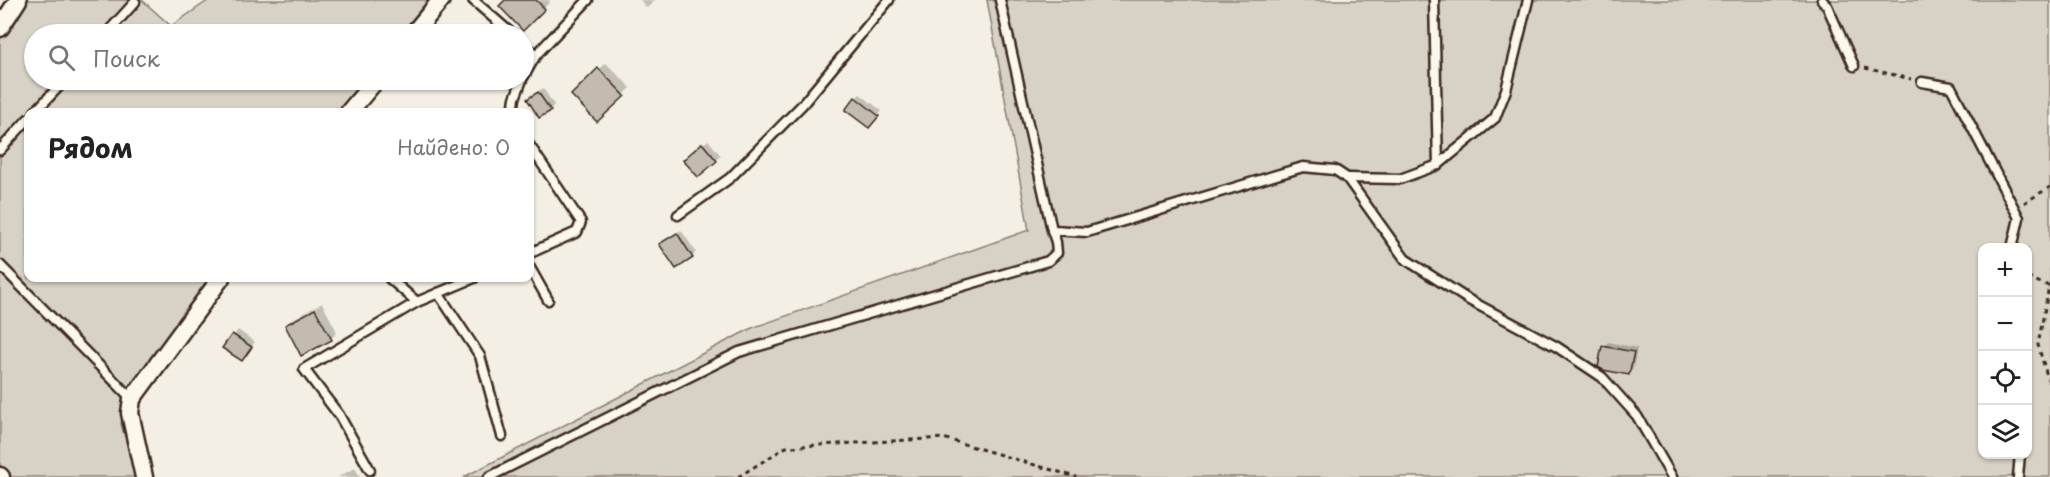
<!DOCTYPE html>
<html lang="ru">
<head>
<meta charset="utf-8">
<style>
  :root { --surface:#fff; --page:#f6f6f6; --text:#222; --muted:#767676; --line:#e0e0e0 }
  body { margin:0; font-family:"Playpen Sans",sans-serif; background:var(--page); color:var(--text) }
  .controls { position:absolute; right:18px; bottom:18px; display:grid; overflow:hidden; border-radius:12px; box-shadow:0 2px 4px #0004 }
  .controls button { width:54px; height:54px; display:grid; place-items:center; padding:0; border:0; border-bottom:2px solid var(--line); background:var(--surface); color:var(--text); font:30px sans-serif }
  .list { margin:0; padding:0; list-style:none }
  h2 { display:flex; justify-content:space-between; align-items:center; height:78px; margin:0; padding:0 24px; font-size:26px }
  h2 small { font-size:20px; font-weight:400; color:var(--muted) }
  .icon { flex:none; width:33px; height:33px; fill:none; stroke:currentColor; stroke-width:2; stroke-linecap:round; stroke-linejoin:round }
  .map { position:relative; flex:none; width:2050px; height:477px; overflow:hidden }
  .search { position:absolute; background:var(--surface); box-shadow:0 2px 4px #0004; left:24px; top:24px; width:510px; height:66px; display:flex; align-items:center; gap:15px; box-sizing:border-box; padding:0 21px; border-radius:33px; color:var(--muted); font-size:22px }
  .panel { position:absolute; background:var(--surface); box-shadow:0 2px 4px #0004; left:24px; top:108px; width:510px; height:174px; border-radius:12px }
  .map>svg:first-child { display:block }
  .green { fill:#d8d1c6; stroke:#8a7e72; stroke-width:1.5; fill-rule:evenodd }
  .shadow { fill:#0003 }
  .building { fill:#c3bbb0; stroke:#3b2a1e; stroke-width:1.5 }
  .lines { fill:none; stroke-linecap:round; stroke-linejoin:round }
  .service-casing { stroke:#3b2a1e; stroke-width:13 }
  .minor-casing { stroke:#3b2a1e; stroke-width:21 }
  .path { stroke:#3b2a1e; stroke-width:3; stroke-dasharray:4.5 4.5; stroke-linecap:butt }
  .service { stroke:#fbf7ec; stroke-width:8 }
  .minor { stroke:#fbf7ec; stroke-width:16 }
</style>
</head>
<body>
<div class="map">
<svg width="2050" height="477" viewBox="0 0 2050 477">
  <rect width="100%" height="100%" fill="#f3efe4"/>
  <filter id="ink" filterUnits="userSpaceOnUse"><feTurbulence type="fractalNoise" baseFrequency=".0167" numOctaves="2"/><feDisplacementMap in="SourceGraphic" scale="12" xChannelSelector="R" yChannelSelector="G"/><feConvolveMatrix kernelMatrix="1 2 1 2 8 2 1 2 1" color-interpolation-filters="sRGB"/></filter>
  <g filter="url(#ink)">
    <!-- green -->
    <g class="green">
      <polygon points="27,0 142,0 171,26 209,0 430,0 401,34 34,34 34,80 365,80 338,112 28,112 28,278 210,278 125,394 121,424 137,477 11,477 0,465 0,39"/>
      <path d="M 987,0 L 2050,0 L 2050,477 L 464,477 L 752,328 L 1029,230 ZM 1982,248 L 2028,248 L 2028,454 L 1982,454 Z"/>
    </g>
    <!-- shadow -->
    <g class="shadow">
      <polygon points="507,0 549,0 550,2 523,28"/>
      <polygon points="640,0 655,0 647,8"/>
      <polygon points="606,63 631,88 597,120 573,95"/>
      <polygon points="543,88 554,105 550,110 529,99"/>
      <polygon points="860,94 882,111 873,122 856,98"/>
      <polygon points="708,140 721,156 698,175 689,156"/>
      <polygon points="681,230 696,252 692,257 666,240"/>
      <polygon points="322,303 337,332 331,339 286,326 293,319"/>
      <polygon points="238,330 255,342 242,359 225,347"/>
      <polygon points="1608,342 1637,348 1633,369 1628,374 1604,347"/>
      <polygon points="355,468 360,477 338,477"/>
    </g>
    <!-- building -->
    <g class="building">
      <polygon points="505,0 536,0 545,9 523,31 499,6"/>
      <polygon points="598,68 625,96 597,122 571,95"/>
      <polygon points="538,92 551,111 539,118 527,99"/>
      <polygon points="855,97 879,116 869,128 845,110"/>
      <polygon points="702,143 717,161 698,177 683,160"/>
      <polygon points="677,233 693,258 676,269 659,244"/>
      <polygon points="315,309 332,340 301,356 285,325"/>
      <polygon points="232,334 252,347 242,361 222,348"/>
      <polygon points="1602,346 1634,352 1629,375 1603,370 1598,367"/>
    </g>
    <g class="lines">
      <!-- service casing -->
      <g class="service-casing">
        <g id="service">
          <polyline points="473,0 512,34"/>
          <polyline points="1434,0 1438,165"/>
          <polyline points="1822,0 1827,6 1854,66"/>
          <polyline points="106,34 135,2"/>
          <polyline points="524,44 536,55"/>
          <polyline points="524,76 536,55 588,0"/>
          <polyline points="1922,82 1951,87 2019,218 2012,248"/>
          <polyline points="35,112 65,80"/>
          <polyline points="513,112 515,98 522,80"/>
          <polyline points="530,146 581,222 577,232 530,253"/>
          <polyline points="0,150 28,119"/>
          <polyline points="1347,178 1400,179 1438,165 1495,118 1506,90 1528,0"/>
          <polyline points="678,215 730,178 802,105 889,0"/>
          <polyline points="1052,230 1087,232 1303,167 1335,170 1347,178 1405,259 1469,300 1557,347 1602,377 1637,416 1672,477"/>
          <polyline points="0,265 132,399"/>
          <polyline points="530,268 548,300"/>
          <polyline points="389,278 417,302"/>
          <polyline points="438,293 480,356 502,436"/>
          <polyline points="370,470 339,415 304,369 417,302 474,278"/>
          <polyline points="489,477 739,352 1048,261 1057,253 1056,242 1052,230 1000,0"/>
          <polyline points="2018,477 2020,454"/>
        </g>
      </g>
      <!-- minor casing -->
      <g class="minor-casing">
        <g id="minor">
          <polyline points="0,28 18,0"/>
          <polyline points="413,34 441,0"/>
          <polyline points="349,112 376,80"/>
          <polyline points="0,476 1,477"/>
          <polyline points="144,477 130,413 132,399 221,278"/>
        </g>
      </g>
      <!-- path -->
      <g class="path">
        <polyline points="1865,68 1911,79"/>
        <polyline points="2024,203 2050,187"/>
        <polyline points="2028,278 2049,286 2038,345 2050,386"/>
        <polyline points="738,477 786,447 943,438 1076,477"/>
      </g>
      <!-- service -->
      <use href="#service" class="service"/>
      <!-- minor -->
      <use href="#minor" class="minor"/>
    </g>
  </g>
</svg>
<div class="controls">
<button>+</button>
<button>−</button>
<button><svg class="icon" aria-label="locate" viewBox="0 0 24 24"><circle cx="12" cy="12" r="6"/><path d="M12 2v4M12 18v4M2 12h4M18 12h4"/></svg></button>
<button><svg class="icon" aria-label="layers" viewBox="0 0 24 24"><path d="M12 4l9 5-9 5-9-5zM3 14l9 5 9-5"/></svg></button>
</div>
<div class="search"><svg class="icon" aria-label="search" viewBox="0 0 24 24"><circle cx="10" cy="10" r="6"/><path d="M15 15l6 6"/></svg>Поиск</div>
<section class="panel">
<h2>Рядом<small>Найдено: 0</small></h2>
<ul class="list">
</ul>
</section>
</div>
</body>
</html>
